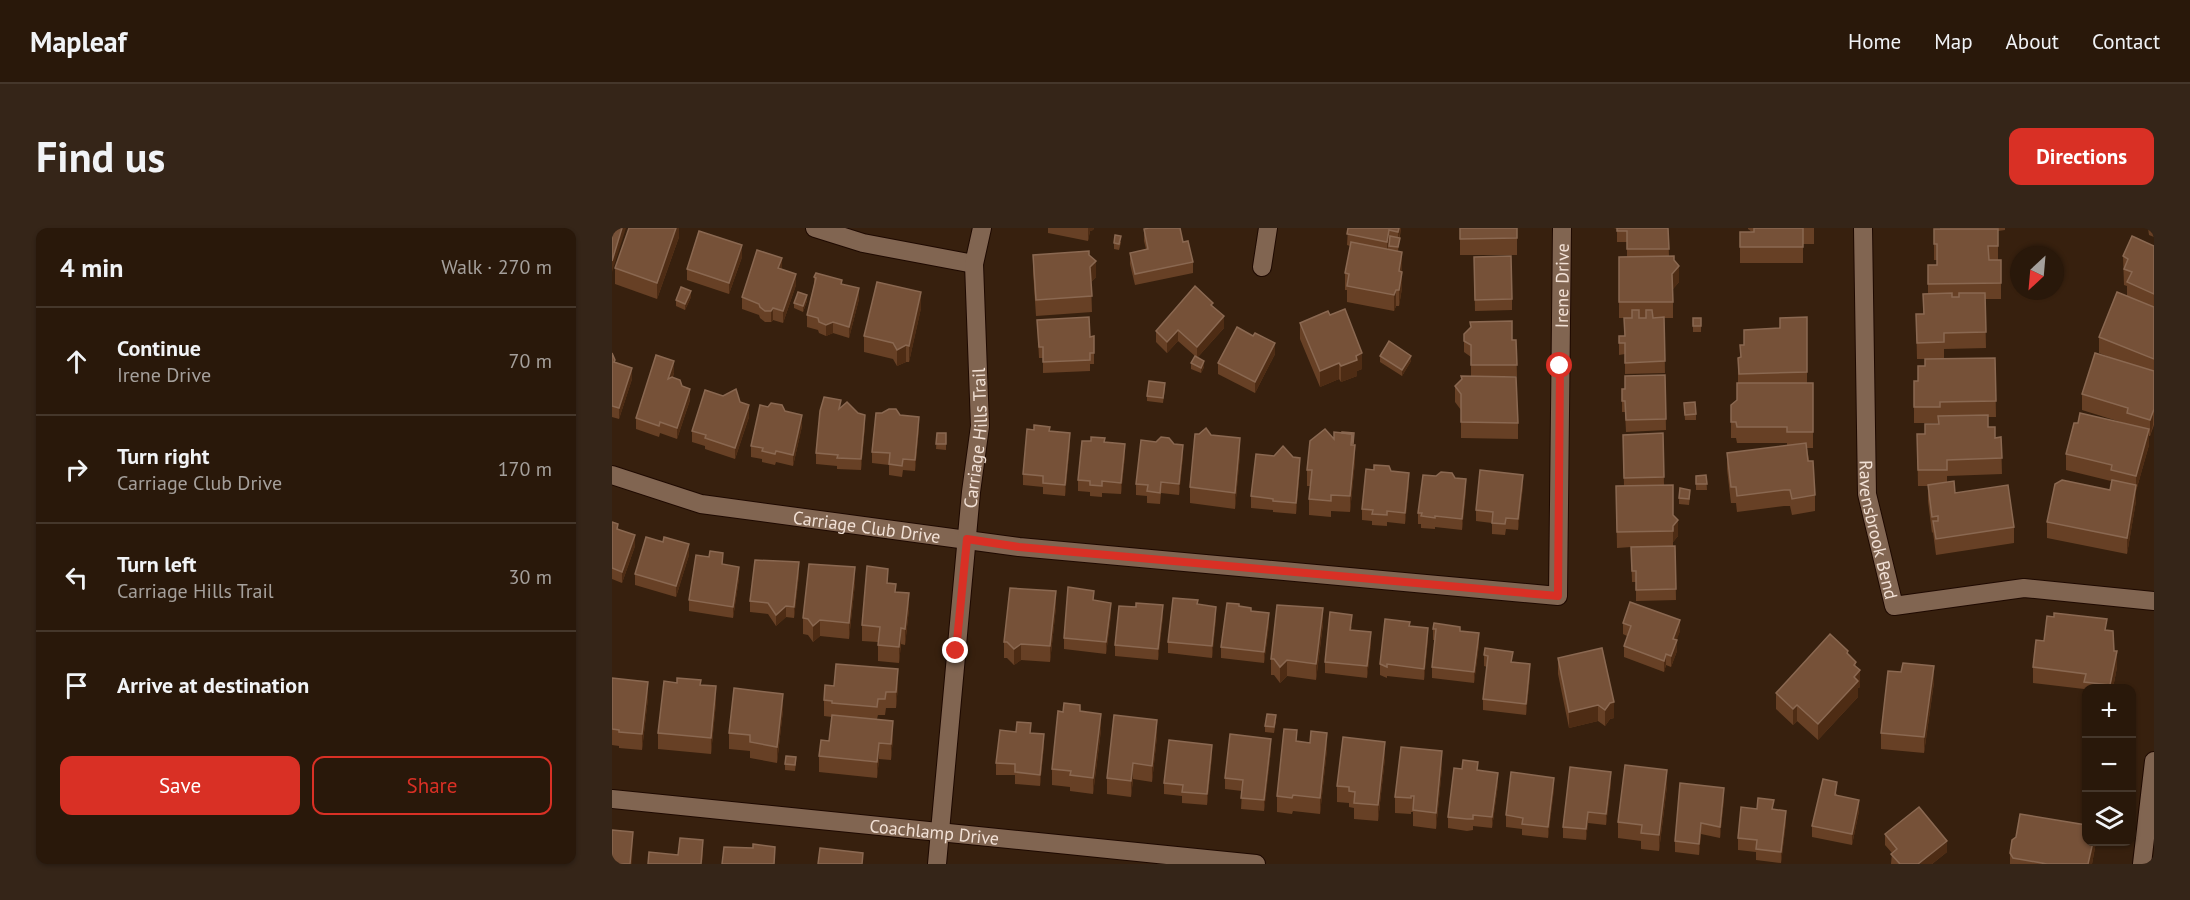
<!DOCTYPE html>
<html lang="en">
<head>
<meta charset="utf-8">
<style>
  :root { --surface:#29180a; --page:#352518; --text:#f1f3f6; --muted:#a5a09c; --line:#45372b; --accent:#d93025 }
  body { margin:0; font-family:"PT Sans",sans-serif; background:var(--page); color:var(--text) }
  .controls { position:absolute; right:18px; bottom:18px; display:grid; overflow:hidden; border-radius:12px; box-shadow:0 2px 4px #0004 }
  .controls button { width:54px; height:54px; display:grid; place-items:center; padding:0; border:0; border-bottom:2px solid var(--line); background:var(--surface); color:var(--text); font:30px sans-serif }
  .compass { position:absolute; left:1398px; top:18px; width:54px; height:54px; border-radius:50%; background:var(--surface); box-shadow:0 2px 4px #0004; rotate:206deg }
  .stop { position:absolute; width:18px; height:18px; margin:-14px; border:4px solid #d93025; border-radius:50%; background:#fff }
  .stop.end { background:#d93025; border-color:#fff; box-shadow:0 2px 6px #0008 }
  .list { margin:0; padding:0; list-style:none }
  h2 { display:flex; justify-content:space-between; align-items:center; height:78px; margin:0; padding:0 24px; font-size:26px }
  h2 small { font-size:20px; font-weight:400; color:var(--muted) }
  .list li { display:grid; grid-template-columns:39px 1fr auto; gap:18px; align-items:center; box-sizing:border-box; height:108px; padding:0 24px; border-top:2px solid var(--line) }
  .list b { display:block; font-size:22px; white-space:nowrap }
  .list p { margin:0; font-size:20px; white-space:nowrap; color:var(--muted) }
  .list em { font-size:20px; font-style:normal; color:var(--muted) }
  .actions { display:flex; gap:12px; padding:18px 24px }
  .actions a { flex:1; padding:14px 0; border:2px solid var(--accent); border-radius:12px; text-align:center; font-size:21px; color:var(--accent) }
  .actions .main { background:var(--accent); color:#fff }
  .icon { flex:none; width:33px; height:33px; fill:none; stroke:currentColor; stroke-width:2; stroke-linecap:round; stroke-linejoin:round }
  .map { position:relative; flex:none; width:1542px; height:636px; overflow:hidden; border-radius:12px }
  header { display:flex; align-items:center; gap:36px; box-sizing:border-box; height:84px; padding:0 30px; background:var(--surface); border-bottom:2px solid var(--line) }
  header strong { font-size:28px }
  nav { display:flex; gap:33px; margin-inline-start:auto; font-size:21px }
  .intro { display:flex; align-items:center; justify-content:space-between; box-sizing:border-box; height:144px; padding:0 36px }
  h1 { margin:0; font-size:42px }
  .button { padding:15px 27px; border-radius:12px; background:var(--accent); color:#fff; font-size:21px; font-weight:700 }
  main { display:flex; gap:36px; padding:0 36px }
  aside { flex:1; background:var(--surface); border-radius:12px; box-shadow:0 2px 4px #0004 }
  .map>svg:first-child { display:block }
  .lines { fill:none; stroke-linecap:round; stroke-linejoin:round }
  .minor-casing { stroke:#1e0900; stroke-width:20 }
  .minor { stroke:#816551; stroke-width:18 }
  .wall { fill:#674025 }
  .shaded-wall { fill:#4e2c14 }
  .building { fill:#765138; stroke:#8a6851; stroke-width:1.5 }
  .route { stroke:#d93025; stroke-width:8 }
  .labels { text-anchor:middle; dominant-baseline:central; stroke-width:6; stroke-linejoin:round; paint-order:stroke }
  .street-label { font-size:18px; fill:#f2e1d6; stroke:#2d1605 }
</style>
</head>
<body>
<header>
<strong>Mapleaf</strong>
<nav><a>Home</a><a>Map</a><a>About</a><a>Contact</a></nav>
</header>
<div class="intro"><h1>Find us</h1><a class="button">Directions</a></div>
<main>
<aside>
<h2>4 min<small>Walk · 270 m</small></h2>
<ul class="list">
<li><svg class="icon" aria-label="ahead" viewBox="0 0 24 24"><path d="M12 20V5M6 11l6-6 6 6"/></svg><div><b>Continue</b><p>Irene Drive</p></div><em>70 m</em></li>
<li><svg class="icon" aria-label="right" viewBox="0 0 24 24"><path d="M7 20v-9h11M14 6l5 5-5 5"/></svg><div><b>Turn right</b><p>Carriage Club Drive</p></div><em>170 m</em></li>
<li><svg class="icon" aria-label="left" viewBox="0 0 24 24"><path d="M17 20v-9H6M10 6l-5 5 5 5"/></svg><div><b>Turn left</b><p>Carriage Hills Trail</p></div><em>30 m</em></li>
<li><svg class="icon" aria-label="arrive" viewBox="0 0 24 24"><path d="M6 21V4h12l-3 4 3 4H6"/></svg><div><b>Arrive at destination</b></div></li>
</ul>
<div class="actions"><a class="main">Save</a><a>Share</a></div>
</aside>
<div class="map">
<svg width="1542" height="636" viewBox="0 0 1542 636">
  <rect width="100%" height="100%" fill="#37200e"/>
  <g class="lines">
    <!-- minor casing -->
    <g class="minor-casing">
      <g id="minor">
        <polyline points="203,0 251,15 362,36"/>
        <path id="s1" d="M 1251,0 L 1255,266 L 1282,378 L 1412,360 L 1542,373"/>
        <polyline points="650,39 656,0"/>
        <path id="s2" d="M 0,247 L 89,276 L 407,319 L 946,368 L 950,0"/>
        <path id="s3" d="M 0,571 L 644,636"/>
        <path id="s4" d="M 325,636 L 359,264 L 368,198 L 362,36 L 370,0"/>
        <polyline points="1530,636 1542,533"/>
      </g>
    </g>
    <!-- minor -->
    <use href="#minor" class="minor"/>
  </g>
  <!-- wall -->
  <g class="wall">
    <polygon points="67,0 67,9 45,71 3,56 3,40"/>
    <polygon points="436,0 482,0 481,2 478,3 476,13 436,5"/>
    <polygon points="736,0 789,0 786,23 790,40 789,44 790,60 787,78 784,78 782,83 735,74 735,62 733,62 733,45 738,18 735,17"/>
    <rect x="848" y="0" width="57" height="27"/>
    <polygon points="1002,0 1056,0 1057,28 1062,32 1067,54 1061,61 1061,90 1052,90 1053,145 1013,146 1013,126 1007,127 1007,108 1012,108 1020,90 1007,90 1007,29 1015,29 1015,14 1005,14 1005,1"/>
    <polygon points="1136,0 1202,0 1202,16 1191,16 1191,35 1128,35 1128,4 1140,4 1136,1"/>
    <polygon points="1328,0 1393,0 1393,2 1386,3 1386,32 1389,32 1389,71 1373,71 1374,120 1332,121 1332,130 1383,130 1384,189 1376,189 1376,199 1383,210 1389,209 1390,246 1335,248 1335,254 1343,265 1402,299 1402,315 1324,327 1321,304 1320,305 1316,273 1316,258 1306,258 1305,206 1313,206 1327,195 1302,195 1302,153 1306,153 1313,138 1313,131 1305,131 1304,86 1311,86 1311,66 1316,66 1316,37 1325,37 1325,32 1322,32 1322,1 1328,1"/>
    <polygon points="1536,0 1542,0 1542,9 1537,7"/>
    <polygon points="532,1 571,14 581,34 581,45 523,57 518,36 518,25 534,21 532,13"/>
    <polygon points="509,14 507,22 502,21 502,15"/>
    <polygon points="1542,18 1542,197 1538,208 1537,208 1537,217 1524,263 1524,273 1515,326 1435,310 1435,294 1498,262 1499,253 1454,242 1454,226 1466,195 1515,196 1470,182 1470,166 1502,131 1487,125 1487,109 1515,68 1515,58 1512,57 1511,28"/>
    <polygon points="421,27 477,27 484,49 479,54 480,84 424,88 421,43"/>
    <polygon points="130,29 117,66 75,52 75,41"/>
    <polygon points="862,29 900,71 900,82 863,83"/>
    <polygon points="170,41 184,57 171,95 161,92 159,94 153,94 148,90 147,87 130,81 130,69"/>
    <polygon points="202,49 230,56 247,71 237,110 221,105 214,108 207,105 206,102 195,99 195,87 202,57"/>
    <polygon points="79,69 73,82 64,78 64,72"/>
    <polygon points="195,73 191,84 182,80 182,75"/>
    <polygon points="601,79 612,100 585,130 592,139 589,145 579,141 579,135 583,128 566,113 555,125 544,114 544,103"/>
    <polygon points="309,80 297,134 294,134 285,138 281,131 252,124 252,108"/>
    <polygon points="1195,89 1195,155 1201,155 1201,220 1195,220 1203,267 1203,283 1180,287 1178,278 1172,278 1125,284 1124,275 1119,275 1115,241 1115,225 1175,218 1175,215 1125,215 1124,210 1119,210 1119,177 1125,172 1126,155 1126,130 1128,129 1132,117 1132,102 1168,100"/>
    <rect x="1081" y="90" width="8" height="14"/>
    <polygon points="425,92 478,109 482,125 482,136 478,136 478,143 431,145 431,130 427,130"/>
    <polygon points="688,95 750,141 745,143 745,148 729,154 727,151 708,159 688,111"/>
    <polygon points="852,106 904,112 905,148 869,148 906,195 906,211 849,210 849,182 843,174 843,158 859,148 859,129 852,124"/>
    <polygon points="0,125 3,134 20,151 7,191 0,189"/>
    <polygon points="663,126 643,165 606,146 606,135"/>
    <polygon points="768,128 799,133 790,148 768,134"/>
    <polygon points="62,144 61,149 70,158 78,172 65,211 48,205 47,209 24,201 24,190"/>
    <polygon points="1053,147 1054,202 1014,204 1013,184 1010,184 1010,161 1013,161"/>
    <polygon points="553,160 551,175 535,173 535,168"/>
    <polygon points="128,174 137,189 123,231 93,221 93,218 80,214 80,203"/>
    <polygon points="1072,175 1084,186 1084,192 1073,192"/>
    <polygon points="229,179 253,198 249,242 225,241 225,238 204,236 204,225"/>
    <polygon points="173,183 190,198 181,238 164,234 163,237 150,234 150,231 139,229 139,218"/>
    <polygon points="288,187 307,200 303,243 291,242 290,249 277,247 277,237 260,235 260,224"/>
    <polygon points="438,203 458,216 453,268 431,266 431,259 411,257 411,246"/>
    <polygon points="325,205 334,205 334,222 324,221"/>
    <polygon points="1051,205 1052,257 1066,308 1061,314 1061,318 1063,318 1064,372 1024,373 1024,354 1020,354 1019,319 1005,320 1004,258 1012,258 1011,207"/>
    <polygon points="599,207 628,226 623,281 578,275 578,259"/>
    <polygon points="742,210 741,217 743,233 738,284 719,283 719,289 697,287 697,271 698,258 695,258 695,242 722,211"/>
    <polygon points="493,214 513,227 509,266 490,265 490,269 478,268 478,264 466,263 466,252"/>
    <polygon points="571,228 567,267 549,265 548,276 535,275 535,268 524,267 524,256"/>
    <polygon points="688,241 684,286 661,284 661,282 639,280 639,268"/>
    <polygon points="779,243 797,256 793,296 775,294 775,298 760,297 760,293 750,292 750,281"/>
    <polygon points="1094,247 1095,262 1084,262 1084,248"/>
    <polygon points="824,248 843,250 854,263 850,302 823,299 823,301 809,300 809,296 806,296 806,285"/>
    <polygon points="911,258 906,302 894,301 893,307 880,306 880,295 864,293 864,282"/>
    <polygon points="1078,268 1077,277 1067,276 1067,270"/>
    <polygon points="0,294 23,318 10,355 0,351"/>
    <polygon points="77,327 64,369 23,357 23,346"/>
    <polygon points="187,346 182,390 174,389 164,398 156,386 138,384 138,373"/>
    <polygon points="127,350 121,390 77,383 77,372"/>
    <polygon points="243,355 237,411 208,408 201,414 196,407 191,406 191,390"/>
    <polygon points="276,355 297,381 293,417 289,416 287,435 266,433 266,414 250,413 250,397"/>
    <polygon points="482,373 499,386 494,426 452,421 452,410"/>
    <polygon points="586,376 604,390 600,430 556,425 556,414"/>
    <polygon points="627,378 639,383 657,396 652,435 609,430 609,419"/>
    <polygon points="444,379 438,434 409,432 402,437 395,430 392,430 392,414"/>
    <polygon points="551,388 546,432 503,428 503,417"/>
    <polygon points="1011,395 1068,403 1064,412 1065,423 1059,439 1054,437 1052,444 1012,429 1012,418 1015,408 1011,406"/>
    <polygon points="711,396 704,452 675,448 668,455 662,447 659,447 659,431"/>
    <polygon points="740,398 739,402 759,415 755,450 713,445 713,434"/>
    <polygon points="798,398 816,411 812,452 775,448 775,450 768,447 768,436"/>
    <polygon points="821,401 848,403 867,416 862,455 820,450 820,439 823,412 821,412"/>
    <polygon points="1495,402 1502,423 1505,439 1501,460 1474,460 1474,470 1472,470 1472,461 1421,455 1421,439 1432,413"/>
    <polygon points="872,427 901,435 918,448 914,487 871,482 871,471 875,439 872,438"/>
    <polygon points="1236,427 1244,439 1248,459 1246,460 1246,469 1206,512 1185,493 1181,497 1164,481 1164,465"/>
    <polygon points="946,430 1002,490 998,491 993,498 986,493 957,500 946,446"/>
    <polygon points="0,450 36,470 30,522 7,520 7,518 0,517"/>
    <polygon points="1322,454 1312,525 1269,521 1269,505"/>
    <polygon points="89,457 104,474 99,526 46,521 46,505"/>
    <polygon points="286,457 284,480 274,480 273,487 266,487 265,491 281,509 279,532 267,531 265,550 207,544 207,528 217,513 220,489 212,488 212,472 222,458"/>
    <polygon points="171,482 165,535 138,530 138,523 117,521 117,505"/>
    <polygon points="468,483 489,502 481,566 458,563 458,559 440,557 440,541 451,484"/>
    <polygon points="664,493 662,505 653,504 653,498"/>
    <polygon points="419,505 432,517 428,558 403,556 403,547 384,547 384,535"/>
    <polygon points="545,508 540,554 521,551 519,569 495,566 495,550"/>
    <polygon points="685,514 715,521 708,586 681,583 680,586 665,584 665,568"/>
    <polygon points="659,522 652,583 629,581 630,563 613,561 613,550"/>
    <polygon points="600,528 595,577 570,575 570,568 552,566 552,555"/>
    <polygon points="773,530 766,593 742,591 742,580 737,579 737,575 725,574 725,558"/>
    <polygon points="184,535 183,543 173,542 173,536"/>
    <polygon points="830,540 824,601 801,598 801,584 799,584 799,586 783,585 783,569"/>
    <polygon points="866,542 886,556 880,600 861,598 861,602 855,603 836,600 836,589"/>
    <polygon points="999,555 994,597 976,595 974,612 951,610 951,599"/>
    <polygon points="1055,558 1047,623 1029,621 1029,613 1006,610 1006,594"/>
    <polygon points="942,561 936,610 910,607 910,601 894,599 894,587"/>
    <polygon points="1225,565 1225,568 1247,583 1240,617 1200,609 1200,598"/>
    <polygon points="1112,571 1108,610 1089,606 1087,627 1063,624 1063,613"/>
    <polygon points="1145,581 1162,582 1174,594 1169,635 1144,632 1144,624 1126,622 1126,610"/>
    <polygon points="1273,606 1335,624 1320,636 1279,636 1280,625 1273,617"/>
    <polygon points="1484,614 1480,636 1398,636 1398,625"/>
  </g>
  <!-- shaded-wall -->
  <g class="shaded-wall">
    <polygon points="10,0 14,0 0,44 0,33"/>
    <polygon points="64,0 67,0 67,9 45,71 45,55"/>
    <polygon points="476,0 482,0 481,2 478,3 476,13"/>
    <polygon points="787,0 789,0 786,15 786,4"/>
    <polygon points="777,2 777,14 775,25 775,14"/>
    <polygon points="130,17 130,29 117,66 117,55"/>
    <polygon points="790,24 790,40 787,59 787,43"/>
    <polygon points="170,30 170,41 166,40"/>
    <polygon points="484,33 484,49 478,55 478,39"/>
    <polygon points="1067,38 1067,54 1060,62 1060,46"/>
    <polygon points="790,44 790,60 787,78 787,62"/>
    <polygon points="184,46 184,57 171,95 171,83"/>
    <polygon points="247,60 247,71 237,110 237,99"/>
    <polygon points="784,62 784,78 782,83 782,67"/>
    <polygon points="79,63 79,69 73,82 73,76"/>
    <polygon points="309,64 309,80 297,134 297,118"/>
    <polygon points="195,67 195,73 191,84 191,78"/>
    <polygon points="161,80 161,92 159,94 159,83"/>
    <polygon points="612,88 612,100 585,130 585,119"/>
    <polygon points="221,94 221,105 214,108 214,97"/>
    <polygon points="566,102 566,113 555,125 555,114"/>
    <polygon points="663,115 663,126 643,165 643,154"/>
    <polygon points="294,117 294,134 285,138 285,122"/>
    <polygon points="750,125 750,141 745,143 745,148 729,154 729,138 744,128"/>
    <polygon points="799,128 799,133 790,148 790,142"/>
    <polygon points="62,133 62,144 56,162 56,151"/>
    <polygon points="592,133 592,139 589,145 589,140"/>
    <polygon points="727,135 727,151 708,159 708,143"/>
    <polygon points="20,140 20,151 7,191 7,180"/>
    <polygon points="78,161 78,172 65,211 65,200"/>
    <polygon points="137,177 137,189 123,231 123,220"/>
    <polygon points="1541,181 1541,197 1538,208 1538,192"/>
    <polygon points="190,187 190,198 181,238 181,227"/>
    <polygon points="253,187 253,198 249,242 249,231"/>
    <polygon points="307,189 307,200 303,243 303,232"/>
    <polygon points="1537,201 1537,217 1524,263 1524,273 1515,326 1515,310 1524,259 1524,248"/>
    <polygon points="458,205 458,216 453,268 453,257"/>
    <polygon points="628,210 628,226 623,281 623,265"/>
    <polygon points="513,216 513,227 509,266 509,255"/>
    <polygon points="571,217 571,228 567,267 567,256"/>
    <polygon points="743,217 743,233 738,284 738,268"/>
    <polygon points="688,230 688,241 684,286 684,275"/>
    <polygon points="797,245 797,256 793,296 793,285"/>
    <polygon points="911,247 911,258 906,302 906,291"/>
    <polygon points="854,251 854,263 850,302 850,291"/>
    <polygon points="1066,292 1066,308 1061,314 1061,298"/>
    <polygon points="23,307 23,318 10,355 10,344"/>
    <polygon points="77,316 77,327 64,369 64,358"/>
    <polygon points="187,334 187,346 182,390 182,379"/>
    <polygon points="127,339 127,350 121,390 121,379"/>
    <polygon points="243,339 243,355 237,411 237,395"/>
    <polygon points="444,363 444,379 438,434 438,418"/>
    <polygon points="297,365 297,381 293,417 293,401"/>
    <polygon points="499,375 499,386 494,426 494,414"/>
    <polygon points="551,377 551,388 546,432 546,421"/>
    <polygon points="174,378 174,389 164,398 164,387"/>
    <polygon points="604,379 604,390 600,430 600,418"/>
    <polygon points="711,380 711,396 704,452 704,436"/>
    <polygon points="657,385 657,396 652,435 652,424"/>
    <polygon points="208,392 208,408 201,414 201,398"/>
    <polygon points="1068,392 1068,403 1061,422 1061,411"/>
    <polygon points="289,400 289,416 287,435 287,419"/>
    <polygon points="816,400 816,411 812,452 812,441"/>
    <polygon points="759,404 759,415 755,450 755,438"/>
    <polygon points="867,405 867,416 862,455 862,444"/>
    <polygon points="1065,412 1065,423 1059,439 1059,428"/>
    <polygon points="409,416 409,432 402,437 402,421"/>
    <polygon points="1505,423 1505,439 1501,460 1498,460"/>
    <polygon points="1054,426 1054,437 1052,444 1052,433"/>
    <polygon points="675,432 675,448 668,455 668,439"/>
    <polygon points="1244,434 1244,447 1248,442 1248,459 1246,460 1246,469 1206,512 1206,496"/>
    <polygon points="918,436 918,448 914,487 914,476"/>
    <polygon points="1322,438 1322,454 1312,525 1312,509"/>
    <polygon points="286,441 286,457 284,480 284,464"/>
    <polygon points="36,454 36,470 30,522 30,506"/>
    <polygon points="104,458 104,474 99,526 99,510"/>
    <polygon points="171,466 171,482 165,535 165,519"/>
    <polygon points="1002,474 1002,490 998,491 993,498 993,482 998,475"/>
    <polygon points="986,477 986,493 957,500 957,484"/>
    <polygon points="1185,477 1185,493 1181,497 1181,481"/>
    <polygon points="489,486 489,502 481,566 481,550"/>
    <polygon points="545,492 545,508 540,554 540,538"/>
    <polygon points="281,493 281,509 279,532 279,516"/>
    <polygon points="715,505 715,521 708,586 708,570"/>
    <polygon points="432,506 432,517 428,558 428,547"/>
    <polygon points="659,511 659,522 652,583 652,572"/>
    <polygon points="773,514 773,530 766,593 766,577"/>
    <polygon points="267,515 267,531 265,550 265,534"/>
    <polygon points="600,517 600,528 595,577 595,566"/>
    <polygon points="830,523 830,540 824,601 824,585"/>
    <polygon points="521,535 521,551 519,569 519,553"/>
    <polygon points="1055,542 1055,558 1047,623 1047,607"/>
    <polygon points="999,544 999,555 994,597 994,586"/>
    <polygon points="886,545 886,556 880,600 880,589"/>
    <polygon points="942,550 942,561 936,610 936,599"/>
    <polygon points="1112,560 1112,571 1108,610 1108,599"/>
    <polygon points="1247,572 1247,583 1240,617 1240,606"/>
    <polygon points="1174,583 1174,594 1169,635 1169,624"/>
    <polygon points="976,584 976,595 974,612 974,601"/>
    <polygon points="1089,595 1089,606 1087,627 1087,616"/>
    <polygon points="21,604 20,636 18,636"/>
    <polygon points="91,612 91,628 90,636 89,636"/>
    <polygon points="1335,613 1335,624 1320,636 1306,636"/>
    <polygon points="1481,614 1484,614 1480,636 1476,636"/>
  </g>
  <!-- building -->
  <g class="building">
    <polygon points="0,0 10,0 0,33"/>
    <polygon points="17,0 64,0 45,55 3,40"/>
    <polygon points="537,0 568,0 571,14 576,13 581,34 523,46 518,25 536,21 532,1"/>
    <polygon points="736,0 787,0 786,4 777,2 775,14 735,6"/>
    <polygon points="848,0 905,0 905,10 848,11"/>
    <polygon points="1005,0 1056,0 1057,21 1015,21 1015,3 1005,3"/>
    <polygon points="1142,0 1191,0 1191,19 1128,19 1128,4 1142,4"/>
    <polygon points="1322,1 1386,1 1386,18 1376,18 1377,32 1389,32 1389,55 1316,56 1316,37 1325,37 1325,16 1322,16"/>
    <polygon points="87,3 130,17 117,55 75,41"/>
    <polygon points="503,7 509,8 507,16 502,15"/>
    <polygon points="778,8 788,10 786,19 777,18"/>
    <polygon points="1520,8 1542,18 1542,66 1515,54 1520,44 1512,41 1516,31 1511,28"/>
    <polygon points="739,14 790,24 787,43 790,44 787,62 784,62 782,67 735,58 737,46 733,45"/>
    <polygon points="145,22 170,30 166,40 184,46 171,83 161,80 159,83 153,83 148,79 147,76 130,69"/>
    <polygon points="477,23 477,27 484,33 478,39 480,68 424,72 421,27"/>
    <polygon points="899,28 900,71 863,72 862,29"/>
    <polygon points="1062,28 1062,32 1067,38 1060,46 1061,74 1007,74 1007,29"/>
    <polygon points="204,45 230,52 229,56 247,60 237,99 221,94 214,97 207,94 206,90 195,87 204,50 202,49"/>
    <polygon points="265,54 309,64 297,118 294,117 285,122 281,115 252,108"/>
    <polygon points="583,58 601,75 599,77 612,88 585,119 566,102 555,114 544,103"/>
    <polygon points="69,59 79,63 73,76 64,72"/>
    <polygon points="186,64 195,67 191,78 182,75"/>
    <polygon points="1505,64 1542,79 1542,131 1487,109"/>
    <polygon points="1340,65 1340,69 1347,69 1347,65 1373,65 1374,104 1332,105 1332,114 1305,115 1304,86 1312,86 1311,66"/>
    <polygon points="733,81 750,125 744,128 745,132 729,138 727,135 708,143 688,95 716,83 718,87"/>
    <polygon points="1020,82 1027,82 1027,90 1034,90 1034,82 1040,82 1041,90 1052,89 1053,133 1013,135 1013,115 1007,115 1007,108 1013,108 1012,90 1020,90"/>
    <polygon points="477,89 478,109 482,108 482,125 478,125 478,132 431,134 431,119 427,119 425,92"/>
    <polygon points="1195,89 1195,144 1127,146 1126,130 1129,129 1128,117 1132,117 1132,102 1168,100 1168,90"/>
    <rect x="1081" y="90" width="8" height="8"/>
    <polygon points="900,93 900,112 904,112 905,137 859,137 859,117 852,113 852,106 859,99 858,94"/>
    <polygon points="625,99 641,108 643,105 663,115 643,154 606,135"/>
    <polygon points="777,113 799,128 790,142 768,128"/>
    <polygon points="0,125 3,132 2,134 20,140 7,180 0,178"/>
    <polygon points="1483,125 1542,143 1542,181 1538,192 1515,185 1516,180 1470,166"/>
    <polygon points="44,127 62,133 56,151 60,149 68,152 70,158 78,161 65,200 48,194 47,198 24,190"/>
    <polygon points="583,128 592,133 589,140 579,135"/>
    <polygon points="1383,130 1384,173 1328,174 1328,179 1302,179 1302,153 1306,153 1306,138 1313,138 1313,131"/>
    <polygon points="1053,147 1054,191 1014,192 1013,173 1010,173 1010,161 1013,161 1013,148"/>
    <polygon points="849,148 904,149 906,195 849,194 849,166 843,158 850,151"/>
    <polygon points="537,153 553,155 551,170 535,168"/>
    <polygon points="1125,155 1201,155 1201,204 1175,204 1175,199 1125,199 1124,194 1119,194 1119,177 1125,172"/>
    <polygon points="124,161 128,174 137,177 123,220 93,210 94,207 80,203 93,162 111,168"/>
    <polygon points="212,169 229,172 227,181 235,174 246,185 253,187 249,231 225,230 226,227 204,225 208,183"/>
    <polygon points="1083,174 1084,186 1073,187 1072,175"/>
    <polygon points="159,175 170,177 173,183 190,187 181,227 164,223 163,226 150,223 151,220 139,218 148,177 156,179"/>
    <polygon points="277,181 284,181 288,187 307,189 303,232 291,231 290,238 277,236 278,225 260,224 264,185 270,185"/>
    <polygon points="1468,185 1537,201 1524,248 1499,242 1500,237 1454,226 1462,195 1466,195"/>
    <polygon points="1376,187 1376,199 1383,199 1383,210 1389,209 1390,230 1335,232 1335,242 1306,242 1305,206 1313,206 1313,196 1327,196 1326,188"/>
    <polygon points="422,197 438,199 437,203 458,205 453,257 431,255 431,248 411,246 415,201 422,202"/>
    <polygon points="594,200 599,207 628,210 623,265 578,259 583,206 587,206"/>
    <polygon points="713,201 722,211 722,204 740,206 739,217 743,217 738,268 719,267 719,273 697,271 700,242 695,242 698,213"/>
    <polygon points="730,204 742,205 741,216 740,206 730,205"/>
    <polygon points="325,205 334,205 334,216 324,216"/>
    <polygon points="1051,205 1052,249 1012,250 1011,207"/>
    <polygon points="479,209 493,210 492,214 513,216 509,255 490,253 490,258 478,257 478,253 466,252 470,213 479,213"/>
    <polygon points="549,209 557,210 562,216 571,217 567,256 549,254 548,265 535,263 536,257 524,256 529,212 544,214"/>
    <polygon points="1194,215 1196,233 1201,233 1203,267 1180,271 1178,262 1172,262 1125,268 1124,259 1119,259 1115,225"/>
    <polygon points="671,218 681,229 688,230 684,275 661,273 661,271 639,268 644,226 662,228"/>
    <polygon points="762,237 777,238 779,243 797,245 793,285 775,283 775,287 760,286 761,282 750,281 754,241 762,242"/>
    <polygon points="868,242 911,247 906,291 894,290 893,296 880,295 881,284 864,282"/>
    <polygon points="829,244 840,245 843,250 854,251 850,291 823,288 823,290 809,288 810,285 806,285 811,247 824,248"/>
    <polygon points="1094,247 1095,256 1084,256 1084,248"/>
    <polygon points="1450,252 1498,262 1500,252 1524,257 1515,310 1435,294 1443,256"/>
    <polygon points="1342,253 1343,265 1396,257 1402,299 1324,311 1321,293 1326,293 1326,288 1320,289 1316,257"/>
    <polygon points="1061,257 1061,287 1066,292 1061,298 1061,303 1005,304 1004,258"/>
    <polygon points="1068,260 1078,262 1077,271 1067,270"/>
    <polygon points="0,294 6,296 5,301 23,307 10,344 0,340"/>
    <polygon points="34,309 51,314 52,309 77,316 64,358 23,346"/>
    <polygon points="1063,318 1064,361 1024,362 1024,343 1020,343 1019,319"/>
    <polygon points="98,323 111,325 110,336 127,339 121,379 77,372 84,327 97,329"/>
    <polygon points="143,332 187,334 182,379 174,378 164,387 156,375 138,373"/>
    <polygon points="197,336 243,339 237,395 208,392 201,398 196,391 191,390"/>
    <polygon points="255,338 276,341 275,355 284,356 283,364 297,365 293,401 289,400 287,419 266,417 268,399 250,397"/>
    <polygon points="456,359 482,363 481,372 499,375 494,414 452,410"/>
    <polygon points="398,360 444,363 438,418 409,416 402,421 395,414 392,414"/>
    <polygon points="561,370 586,372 585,376 604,379 600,418 556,414"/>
    <polygon points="1018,374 1068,392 1061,411 1065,412 1059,428 1054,426 1052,433 1012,418 1019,398 1011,395"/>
    <polygon points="524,375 551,377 546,421 503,417 507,378 524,379"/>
    <polygon points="615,375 627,376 627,378 639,380 639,383 657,385 652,424 609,419"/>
    <polygon points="665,377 711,380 704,436 675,432 668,439 662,431 659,431"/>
    <polygon points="718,384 740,387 738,402 759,404 755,438 713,434"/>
    <polygon points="1442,385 1495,391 1493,402 1501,403 1502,423 1505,423 1498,457 1472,454 1474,446 1421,439 1424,412 1432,413 1435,388 1442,389"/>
    <polygon points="773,391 798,394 797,398 816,400 812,441 775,436 775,439 768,436"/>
    <polygon points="822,395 848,399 848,403 867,405 862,444 820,439 824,401 821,401"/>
    <polygon points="1218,406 1236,423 1235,425 1244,434 1242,437 1248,442 1242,449 1246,453 1206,496 1185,477 1181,481 1164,465"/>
    <polygon points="873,420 901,424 899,434 918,436 914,476 871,471 876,428 872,427"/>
    <polygon points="990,420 1002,474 998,475 993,482 986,477 957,484 946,430"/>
    <polygon points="1291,435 1322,438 1312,509 1269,505 1276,443 1289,444"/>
    <polygon points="224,436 286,441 284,464 274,464 273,471 266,471 265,479 220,475 220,473 212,472 213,457 222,458"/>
    <polygon points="0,450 36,454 30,506 7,504 7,502 0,501"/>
    <polygon points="65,450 89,452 88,457 104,458 99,510 46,505 52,453 65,455"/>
    <polygon points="122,460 171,466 165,519 138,514 138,507 117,505"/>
    <polygon points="452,475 468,477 468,483 489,486 481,550 458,547 459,543 440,541 446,483 451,484"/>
    <polygon points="655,486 664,487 662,499 653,498"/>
    <polygon points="220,487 281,493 279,516 267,515 265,534 207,528 209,512 217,513"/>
    <polygon points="502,487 545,492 540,538 521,535 519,553 495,550"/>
    <polygon points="405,494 419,495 418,505 432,506 428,547 403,544 403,536 384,535 388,502 404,504"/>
    <polygon points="672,501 685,502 684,513 698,515 699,503 715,505 708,570 681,567 680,570 665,568"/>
    <polygon points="618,506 659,511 652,572 629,570 631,552 613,550"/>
    <polygon points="731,509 773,514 766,577 742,575 743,564 737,563 737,559 725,558"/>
    <polygon points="557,512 600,517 595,566 570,564 571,557 552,555"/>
    <polygon points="789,519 830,523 824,585 801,582 802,568 799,568 799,570 783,569"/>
    <polygon points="174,528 184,529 183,537 173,536"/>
    <polygon points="851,532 866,534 865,542 886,545 880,589 861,587 861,591 855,591 836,589 842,540 850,541"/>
    <polygon points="1013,537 1055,542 1047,607 1029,605 1030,597 1006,594"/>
    <polygon points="958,539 999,544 994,586 976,584 974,601 951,599"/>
    <polygon points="899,544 942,550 936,599 910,596 911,590 894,587"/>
    <polygon points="1211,551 1225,554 1223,567 1247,572 1240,606 1200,598"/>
    <polygon points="1068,555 1112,560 1108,599 1089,595 1087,616 1063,613"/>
    <polygon points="1146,570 1162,572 1160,581 1174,583 1169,624 1144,621 1145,612 1126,610 1129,579 1145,581"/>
    <polygon points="1307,579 1335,613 1306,636 1288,636 1279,626 1285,621 1273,606"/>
    <polygon points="1408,586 1474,597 1474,614 1481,614 1476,636 1435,636 1401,630 1398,625 1400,612 1404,609"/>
    <polygon points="0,602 21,604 18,636 0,636"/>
    <polygon points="68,610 91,612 89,636 36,636 37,624 66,627"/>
    <polygon points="141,616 163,619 162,636 110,636 112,619 141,620"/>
    <polygon points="208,620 251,625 250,636 206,636"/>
  </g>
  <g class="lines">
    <!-- route -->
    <polyline class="route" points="344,423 355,311 407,319 946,368 948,138"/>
  </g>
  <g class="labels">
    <!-- street labels -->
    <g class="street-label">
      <text stroke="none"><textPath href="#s2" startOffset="1266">Irene Drive</textPath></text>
      <text stroke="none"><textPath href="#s4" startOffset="428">Carriage Hills Trail</textPath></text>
      <text stroke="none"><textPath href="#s2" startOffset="261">Carriage Club Drive</textPath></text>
      <text stroke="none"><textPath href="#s1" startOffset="303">Ravensbrook Bend</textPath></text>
      <text stroke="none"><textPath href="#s3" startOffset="324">Coachlamp Drive</textPath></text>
    </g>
  </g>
</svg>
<div class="controls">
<button>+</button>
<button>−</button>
<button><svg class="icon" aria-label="layers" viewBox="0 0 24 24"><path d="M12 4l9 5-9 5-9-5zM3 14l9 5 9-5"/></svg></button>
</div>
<svg class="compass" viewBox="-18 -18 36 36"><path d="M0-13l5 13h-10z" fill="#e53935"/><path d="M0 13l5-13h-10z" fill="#a5a09c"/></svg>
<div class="stop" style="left:948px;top:138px"></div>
<div class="stop end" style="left:344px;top:423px"></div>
</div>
</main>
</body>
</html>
